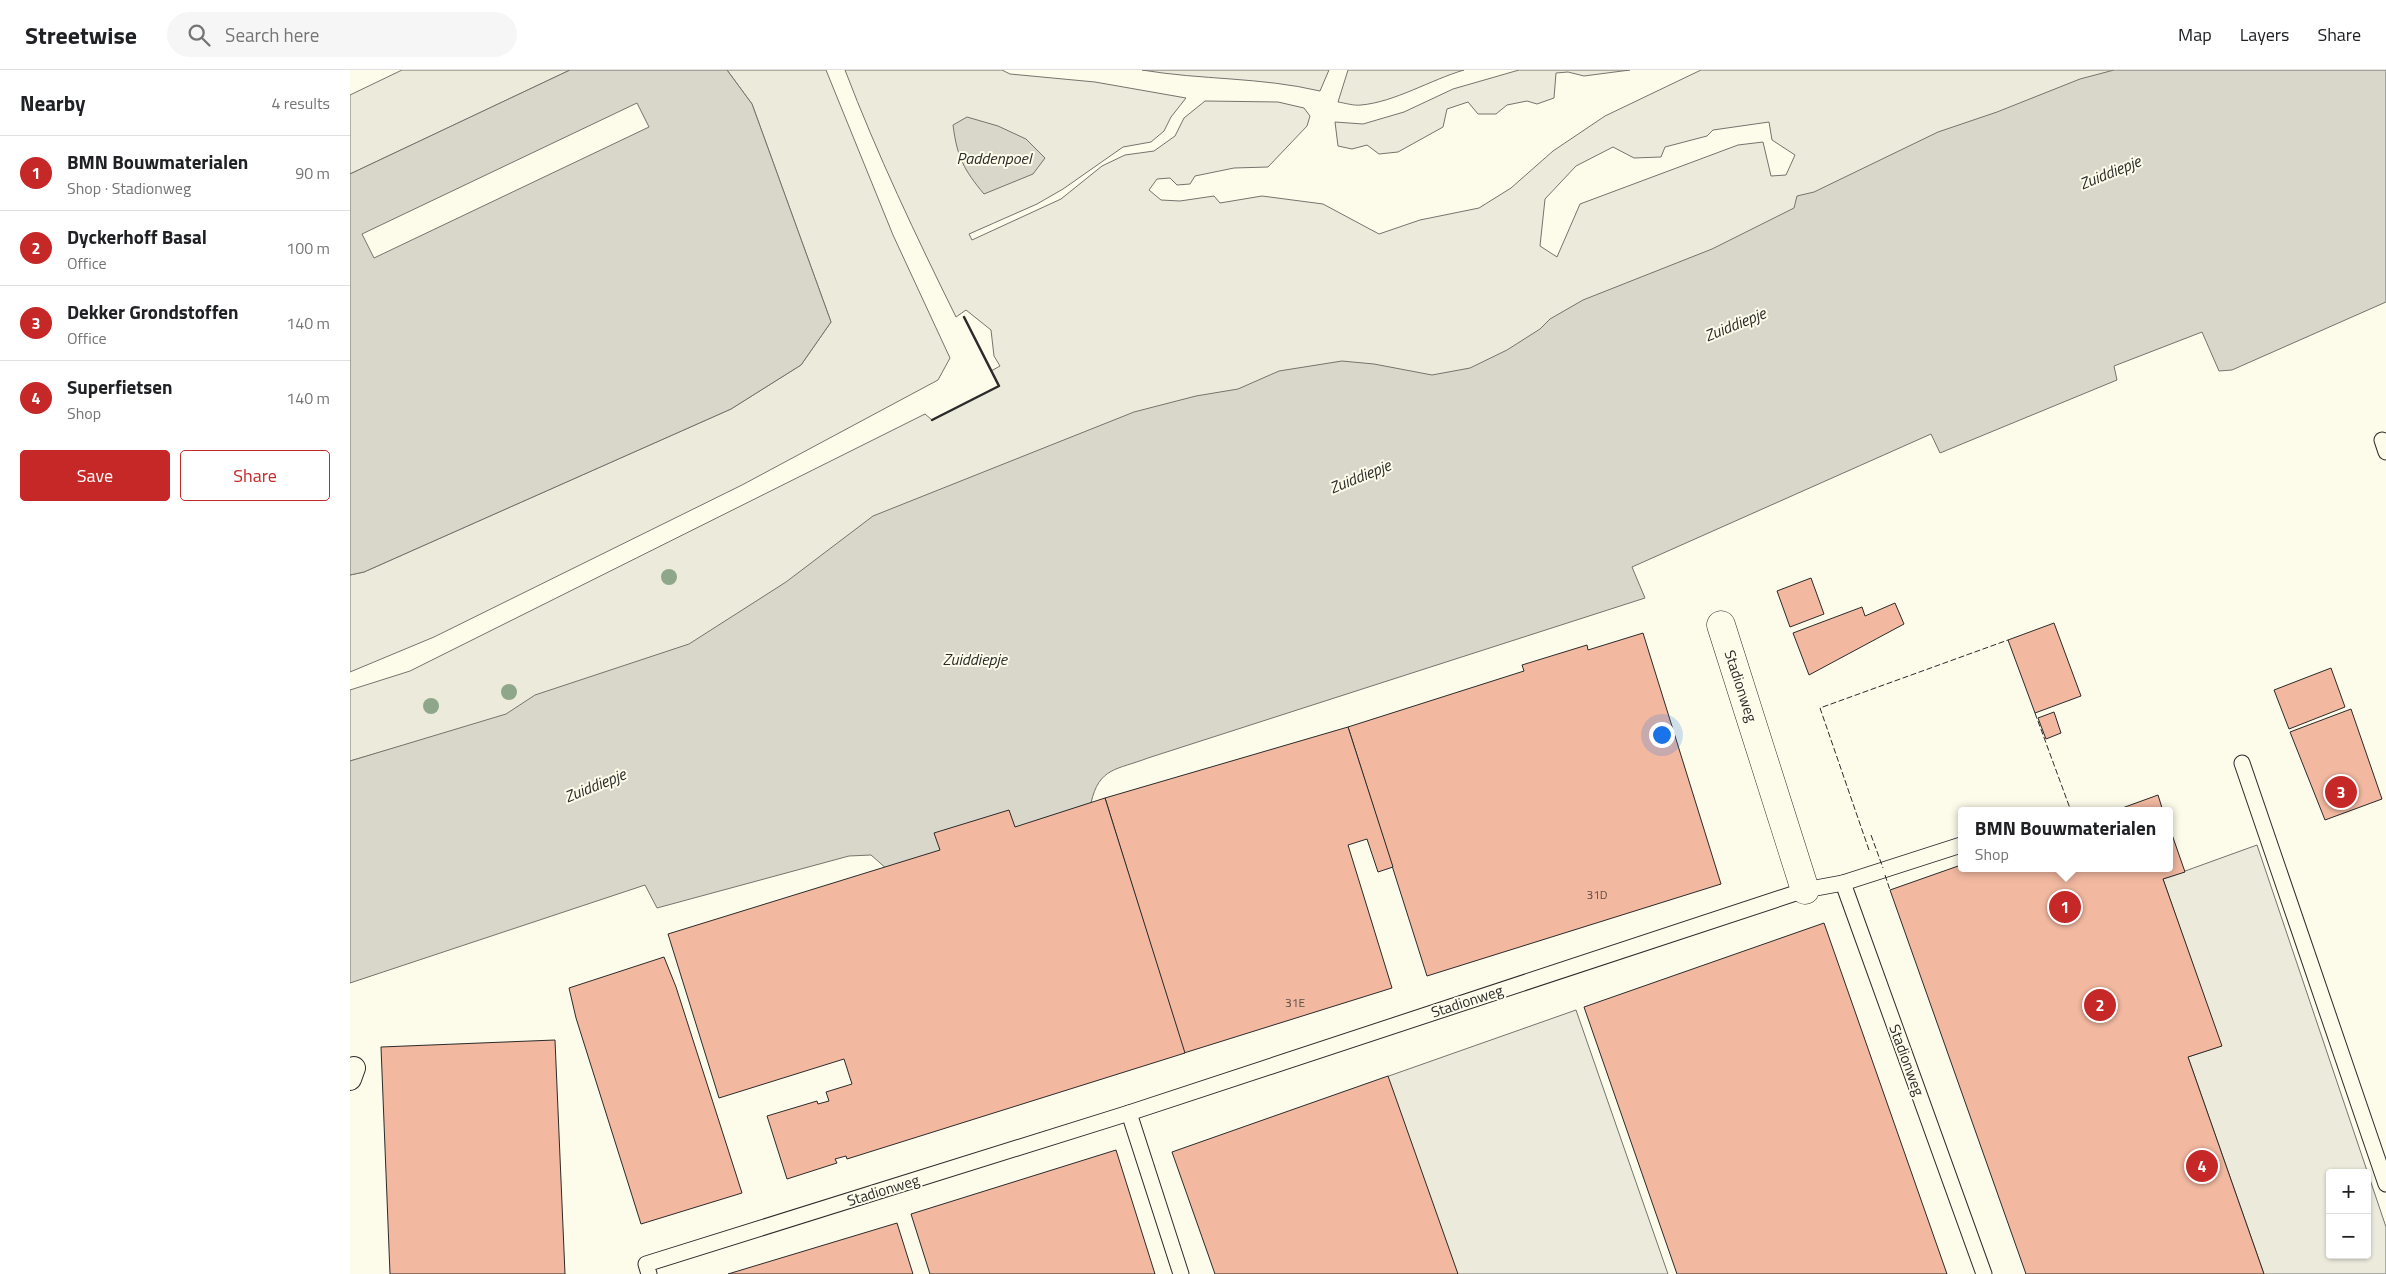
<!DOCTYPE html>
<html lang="en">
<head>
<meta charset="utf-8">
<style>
  :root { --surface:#fff; --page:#f6f6f6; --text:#202124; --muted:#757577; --line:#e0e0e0; --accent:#c62828 }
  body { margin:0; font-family:"Titillium Web",sans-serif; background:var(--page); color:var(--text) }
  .controls { position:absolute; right:15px; bottom:15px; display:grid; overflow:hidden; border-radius:5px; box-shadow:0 1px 4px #0004 }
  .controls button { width:45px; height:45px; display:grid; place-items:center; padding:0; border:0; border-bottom:1px solid var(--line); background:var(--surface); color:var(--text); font:25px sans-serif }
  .you { position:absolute; left:1311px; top:664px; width:18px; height:18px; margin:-12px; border:4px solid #fff; border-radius:50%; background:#1a73e8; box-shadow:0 0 0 8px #1a73e833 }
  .badge { display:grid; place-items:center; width:32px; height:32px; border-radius:50%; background:var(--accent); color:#fff; font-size:16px; font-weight:700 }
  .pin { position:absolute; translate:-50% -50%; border:2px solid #fff; box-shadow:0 1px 5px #0006 }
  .popup { position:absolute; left:1608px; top:737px; width:215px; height:65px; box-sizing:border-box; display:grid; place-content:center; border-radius:5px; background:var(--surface); filter:drop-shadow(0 1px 4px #0005); font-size:16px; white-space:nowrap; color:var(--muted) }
  .popup b { font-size:19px; color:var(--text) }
  .popup::after { content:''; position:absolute; left:50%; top:100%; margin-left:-10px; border:10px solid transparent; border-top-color:var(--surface) }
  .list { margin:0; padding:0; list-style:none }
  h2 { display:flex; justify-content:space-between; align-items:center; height:65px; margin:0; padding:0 20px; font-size:21px }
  h2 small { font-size:16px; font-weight:400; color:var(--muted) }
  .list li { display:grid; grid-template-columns:32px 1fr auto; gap:15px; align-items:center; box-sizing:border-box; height:75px; padding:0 20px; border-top:1px solid var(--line) }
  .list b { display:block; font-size:19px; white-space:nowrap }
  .list p { margin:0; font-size:16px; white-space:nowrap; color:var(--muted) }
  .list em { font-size:16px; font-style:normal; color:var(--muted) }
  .actions { display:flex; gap:10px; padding:15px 20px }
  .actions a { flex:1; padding:11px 0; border:1px solid var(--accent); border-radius:5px; text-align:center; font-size:18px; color:var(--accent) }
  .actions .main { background:var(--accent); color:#fff }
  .icon { flex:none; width:28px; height:28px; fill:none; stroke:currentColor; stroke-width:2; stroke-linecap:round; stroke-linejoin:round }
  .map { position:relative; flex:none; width:2036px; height:1204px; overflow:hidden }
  header { display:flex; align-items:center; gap:30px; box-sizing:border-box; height:70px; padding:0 25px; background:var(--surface); border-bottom:1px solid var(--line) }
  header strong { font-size:24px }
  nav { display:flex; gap:28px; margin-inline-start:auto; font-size:18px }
  .search { width:350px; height:45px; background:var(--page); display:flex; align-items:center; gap:12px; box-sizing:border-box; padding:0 18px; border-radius:28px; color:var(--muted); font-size:19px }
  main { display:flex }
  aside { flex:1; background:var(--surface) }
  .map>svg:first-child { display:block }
  .green { fill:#ecebdb; stroke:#74746e; fill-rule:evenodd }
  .parking { fill:#eceadb; stroke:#74746e; fill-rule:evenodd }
  .water { fill:#d8d7c9; stroke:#74746e }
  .pier { fill:#fdfbea; stroke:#74746e }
  .building { fill:#f2b8a0; stroke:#2b2b2b }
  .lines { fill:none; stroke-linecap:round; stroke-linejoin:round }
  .service-casing { stroke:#2b2b2b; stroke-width:17 }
  .pedestrian-casing { stroke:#2b2b2b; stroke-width:24 }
  .minor-casing { stroke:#2b2b2b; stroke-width:29 }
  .service { stroke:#fdfbea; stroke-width:15 }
  .pedestrian { stroke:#fdfbea; stroke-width:22 }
  .minor { stroke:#fdfbea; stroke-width:28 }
  .fence { stroke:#2b2b2b; stroke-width:1; stroke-dasharray:6 2.5; stroke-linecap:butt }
  .wall { stroke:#2b2b2b; stroke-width:2.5 }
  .tree { fill:#8ea78a }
  .labels { text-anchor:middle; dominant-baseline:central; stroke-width:4; stroke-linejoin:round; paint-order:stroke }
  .number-label { font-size:12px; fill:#5d4e48 }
  .street-label { font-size:15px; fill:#2b2b2b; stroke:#fdfbea }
  .water-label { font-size:16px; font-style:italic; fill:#2b2b2b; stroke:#fdfbea }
</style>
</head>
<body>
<header>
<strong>Streetwise</strong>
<div class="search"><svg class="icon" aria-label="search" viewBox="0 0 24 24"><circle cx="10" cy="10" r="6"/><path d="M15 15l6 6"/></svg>Search here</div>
<nav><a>Map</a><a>Layers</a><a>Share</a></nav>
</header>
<main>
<aside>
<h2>Nearby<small>4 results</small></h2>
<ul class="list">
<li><span class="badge">1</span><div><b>BMN Bouwmaterialen</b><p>Shop · Stadionweg</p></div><em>90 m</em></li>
<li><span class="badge">2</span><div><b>Dyckerhoff Basal</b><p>Office</p></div><em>100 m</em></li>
<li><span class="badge">3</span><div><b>Dekker Grondstoffen</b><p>Office</p></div><em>140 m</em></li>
<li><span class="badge">4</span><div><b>Superfietsen</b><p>Shop</p></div><em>140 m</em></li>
</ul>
<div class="actions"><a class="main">Save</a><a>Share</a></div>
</aside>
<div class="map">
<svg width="2036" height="1204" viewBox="0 0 2036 1204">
  <rect width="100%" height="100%" fill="#fdfbea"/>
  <!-- green -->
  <g class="green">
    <polygon points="52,0 220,0 0,104 0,25"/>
    <polygon points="377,0 476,0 543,165 600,288 588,310 392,415 84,567 0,602 0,505 14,502 381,339 451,295 481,252 402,34"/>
    <path d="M 495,0 L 652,0 L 660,4 L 745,12 L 836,28 L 821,47 L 814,61 L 801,72 L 773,77 L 713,119 L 687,134 L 619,164 L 622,170 L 711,129 L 752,96 L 775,85 L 804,81 L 825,66 L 834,48 L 855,31 L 928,32 L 954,38 L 960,46 L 957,56 L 918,97 L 884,98 L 845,106 L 840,114 L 827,115 L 820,108 L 807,109 L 799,120 L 811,130 L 830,131 L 864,126 L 870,133 L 912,126 L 973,134 L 1029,164 L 1070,150 L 1129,138 L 1161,118 L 1203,81 L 1255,46 L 1351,0 L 1857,0 L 1122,301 L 476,553 L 0,691 L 0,620 L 60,601 L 575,344 L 582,350 L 649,316 L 641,301 L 650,296 L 644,286 L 641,260 L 616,240 L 606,247 C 566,166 527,84 495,0 ZM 1419,52 L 1422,70 L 1445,85 L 1436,105 L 1421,106 L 1413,72 L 1388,75 L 1230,134 L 1207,187 L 1190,176 L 1195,129 L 1226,96 L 1263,77 L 1284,88 L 1311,87 L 1315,77 L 1357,66 L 1363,60 Z"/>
    <path d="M 792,0 L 979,0 L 970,21 C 911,7 851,10 792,0 Z"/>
    <path d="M 998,0 L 1114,0 C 1080,10 1045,32 1011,35 C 1004,36 995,33 988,32 Z"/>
    <polygon points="1169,0 1280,0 1234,6 1218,2 1206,3 1204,28 1187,34 1177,31 1157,35 1146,44 1128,44 1118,32 1097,39 1093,57 1048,82 1029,84 1017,75 1002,79 988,76 985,52 1013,54 1054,42 1103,19"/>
  </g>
  <!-- parking -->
  <g class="parking">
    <path d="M 1907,775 L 2036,1157 L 2036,1204 L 1914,1204 L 1838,987 L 1871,976 L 1813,809 ZM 1980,1103 L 2017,1103 L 2017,1185 L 1980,1185 Z"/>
    <polygon points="1226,940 1318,1204 1105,1204 1036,1007"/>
  </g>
  <!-- water -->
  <g class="water">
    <polygon points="220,0 377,0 402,34 481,252 451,295 381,339 14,502 0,505 0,104"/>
    <path d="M 1764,0 L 2036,0 L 2036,232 L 1882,300 L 1869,301 L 1852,262 L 1764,296 L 1767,310 L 1590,383 L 1581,364 L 1282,497 L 1295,528 L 798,688 C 767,700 749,697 741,733 L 538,800 L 521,785 L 499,786 L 307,838 L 295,815 L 0,913 L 0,691 L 156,644 L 185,625 L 339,574 L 436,512 L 523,446 L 784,342 L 846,326 L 888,319 L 929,301 L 992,291 L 1024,294 L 1082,305 L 1120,298 L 1157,280 L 1190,259 L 1200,249 L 1233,230 L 1362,179 L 1444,138 L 1447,126 L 1464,122 L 1588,62 L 1647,42 L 1730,9 Z"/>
    <path d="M 617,47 L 648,56 L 676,69 L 695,88 L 683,104 L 634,124 C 614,100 607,87 603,55 Z"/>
  </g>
  <!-- pier -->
  <polygon class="pier" points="287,33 299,57 24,188 12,164"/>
  <!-- building -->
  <g class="building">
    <polygon points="1461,508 1474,544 1440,557 1427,521"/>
    <polygon points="1545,533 1554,554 1459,605 1443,563 1512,537 1515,546"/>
    <polygon points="1704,553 1731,626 1685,643 1658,570"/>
    <polygon points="1293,563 1371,814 1077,906 998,657 1174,601 1172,595 1237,575 1238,580"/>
    <polygon points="1981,598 1995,637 1939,659 1924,620"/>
    <polygon points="2001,639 2032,729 1975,750 1940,662"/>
    <polygon points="1704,642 1711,663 1696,669 1688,648"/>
    <polygon points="998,657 1043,797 1028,802 1017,769 998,775 1042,918 834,983 755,728"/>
    <polygon points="1808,725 1813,741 1764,741"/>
    <polygon points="755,728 835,983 497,1089 496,1086 485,1089 487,1093 437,1109 417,1046 467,1031 468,1034 479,1031 476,1022 502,1014 494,989 369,1028 318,864 590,780 584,763 659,740 665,757"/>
    <polygon points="1819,756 1835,802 1813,809 1872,976 1838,987 1914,1204 1676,1204 1540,820 1611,795 1611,798 1819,798"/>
    <polygon points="1474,853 1597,1204 1327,1204 1234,937"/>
    <polygon points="314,887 326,917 392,1123 291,1154 226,948 219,918"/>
    <polygon points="205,970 215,1204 40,1204 31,977"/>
    <polygon points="1038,1006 1108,1204 865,1204 822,1082"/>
    <polygon points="766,1080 805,1204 580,1204 561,1144"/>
    <polygon points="547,1153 563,1204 378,1204"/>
  </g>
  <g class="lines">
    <!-- service casing -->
    <g class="service-casing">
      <g id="service">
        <polyline points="2032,370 2036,382"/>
        <polyline points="1892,693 2036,1114"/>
        <polyline points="1493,813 1611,775"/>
        <polyline points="779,1043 831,1204"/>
        <polyline points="299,1204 296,1194 779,1043 1455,820 1493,813 1634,1204"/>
      </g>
    </g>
    <!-- pedestrian casing -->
    <g class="pedestrian-casing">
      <polyline id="pedestrian" points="0,1009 4,998"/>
    </g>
    <!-- minor casing -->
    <g class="minor-casing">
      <polyline id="minor" points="1371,555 1455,820"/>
    </g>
    <!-- service -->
    <use href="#service" class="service"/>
    <!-- pedestrian -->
    <use href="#pedestrian" class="pedestrian"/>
    <!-- minor -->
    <use href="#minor" class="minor"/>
    <!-- fence -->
    <g class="fence">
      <polyline points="1685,643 1721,741"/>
      <polyline points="1521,765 1533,798"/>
      <polyline points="1519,780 1470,638 1658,570"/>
      <polyline points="1535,805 1540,820"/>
    </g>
    <!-- wall -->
    <polyline class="wall" points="582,350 649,316 614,247"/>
  </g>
  <!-- trees -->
  <g class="tree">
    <circle cx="319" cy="507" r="8"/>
    <circle cx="159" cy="622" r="8"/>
    <circle cx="81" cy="636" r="8"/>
  </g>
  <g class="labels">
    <!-- number labels -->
    <g class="number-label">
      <text x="1247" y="824">31D</text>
      <text x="945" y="932">31E</text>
    </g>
    <!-- street labels -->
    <g class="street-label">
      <text transform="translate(1391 616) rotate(72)">Stadionweg</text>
      <text transform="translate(1117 931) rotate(-18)">Stadionweg</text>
      <text transform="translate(1557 990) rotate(70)">Stadionweg</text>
      <text transform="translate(533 1120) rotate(-17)">Stadionweg</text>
    </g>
    <!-- water labels -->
    <g class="water-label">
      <text x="644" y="88">Paddenpoel</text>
      <text transform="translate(1760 102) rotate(-22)">Zuiddiepje</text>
      <text transform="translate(1385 254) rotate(-22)">Zuiddiepje</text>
      <text transform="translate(1010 406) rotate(-22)">Zuiddiepje</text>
      <text x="625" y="589">Zuiddiepje</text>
      <text transform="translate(245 715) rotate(-22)">Zuiddiepje</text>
    </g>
  </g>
</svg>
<div class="controls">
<button>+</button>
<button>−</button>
</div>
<div class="you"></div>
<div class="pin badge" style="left:1715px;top:837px">1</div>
<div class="popup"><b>BMN Bouwmaterialen</b>Shop</div>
<div class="pin badge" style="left:1750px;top:935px">2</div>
<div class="pin badge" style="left:1991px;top:722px">3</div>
<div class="pin badge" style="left:1852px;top:1096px">4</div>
</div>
</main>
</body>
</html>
